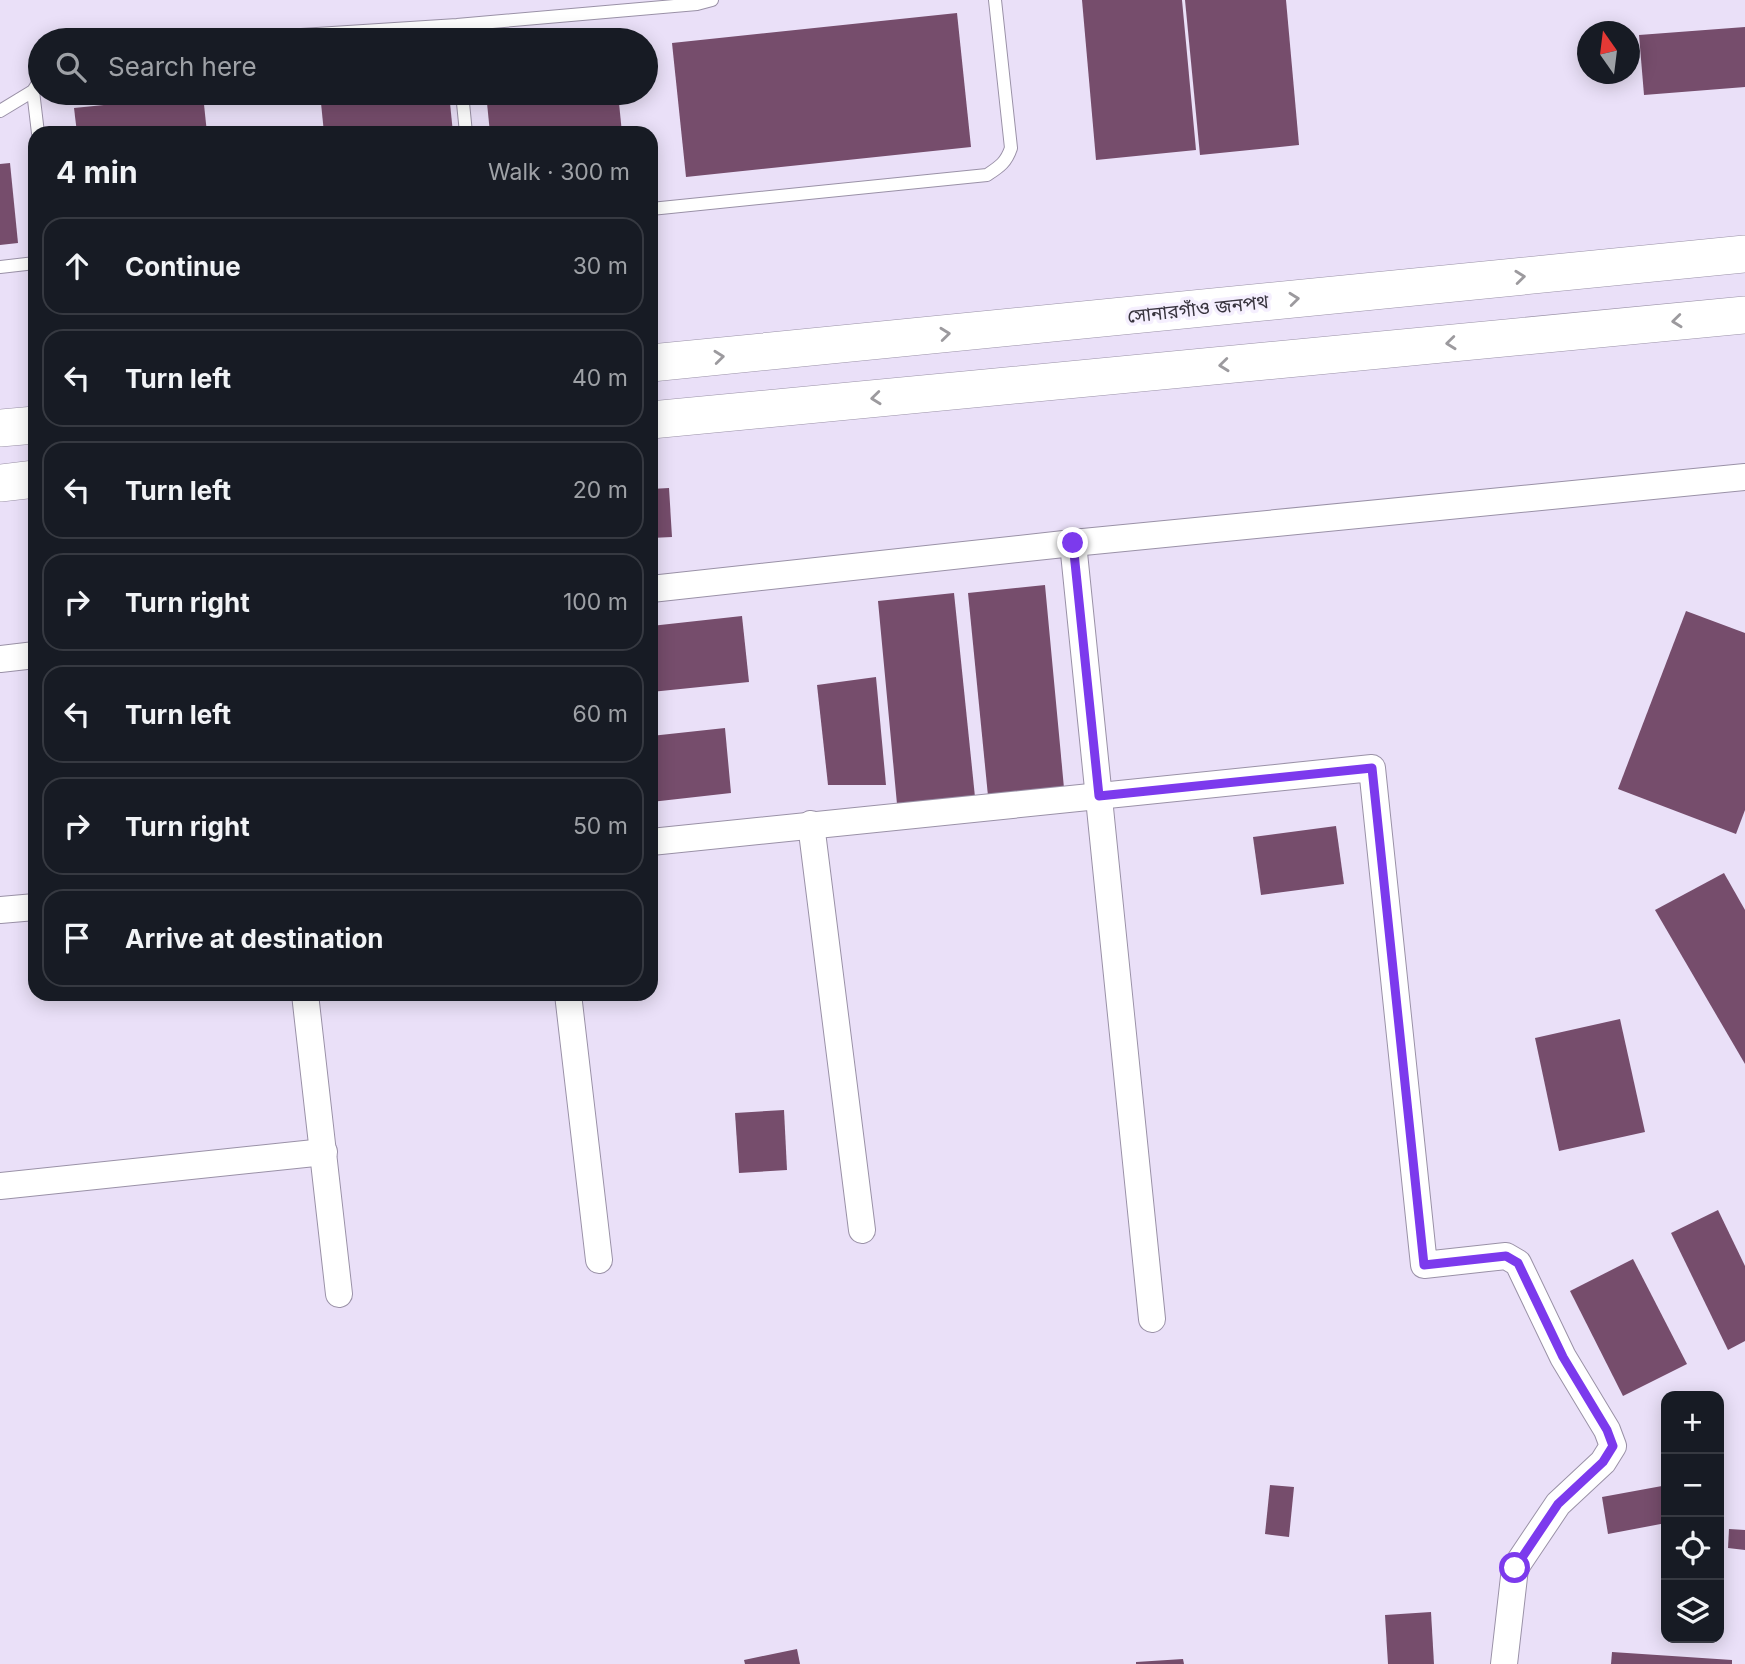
<!DOCTYPE html>
<html lang="en">
<head>
<meta charset="utf-8">
<style>
  :root { --surface:#171b24; --page:#242831; --text:#f1f3f6; --muted:#9ea1a6; --line:#363941 }
  body { margin:0; font-family:Inter,"Noto Sans Bengali",sans-serif; background:var(--page); color:var(--text) }
  .controls { position:absolute; right:21px; bottom:21px; display:grid; overflow:hidden; border-radius:14px; box-shadow:0 4px 18px #0003 }
  .controls button { width:63px; height:63px; display:grid; place-items:center; padding:0; border:0; border-bottom:2px solid var(--line); background:var(--surface); color:var(--text); font:35px sans-serif }
  .compass { position:absolute; left:1577px; top:21px; width:63px; height:63px; border-radius:50%; background:var(--surface); box-shadow:0 4px 18px #0003; rotate:346deg }
  .stop { position:absolute; width:21px; height:21px; margin:-16px; border:5px solid #7c3aed; border-radius:50%; background:#fff }
  .stop.end { background:#7c3aed; border-color:#fff; box-shadow:0 2px 7px #0008 }
  .list { margin:0; padding:0; list-style:none }
  h2 { display:flex; justify-content:space-between; align-items:center; height:91px; margin:0; padding:0 28px; font-size:30px }
  h2 small { font-size:23px; font-weight:400; color:var(--muted) }
  .list li { display:grid; grid-template-columns:46px 1fr auto; gap:21px; align-items:center; box-sizing:border-box; height:98px; margin:0 14px 14px; padding:0 14px; border:2px solid var(--line); border-radius:21px }
  .list b { display:block; font-size:26px; white-space:nowrap }
  .list em { font-size:23px; font-style:normal; color:var(--muted) }
  .icon { flex:none; width:38px; height:38px; fill:none; stroke:currentColor; stroke-width:2; stroke-linecap:round; stroke-linejoin:round }
  .map { position:relative; flex:none; width:1745px; height:1664px; overflow:hidden }
  .search { position:absolute; background:var(--surface); box-shadow:0 4px 18px #0003; left:28px; top:28px; width:630px; height:77px; display:flex; align-items:center; gap:18px; box-sizing:border-box; padding:0 24px; border-radius:38px; color:var(--muted); font-size:26px }
  .panel { position:absolute; background:var(--surface); box-shadow:0 4px 18px #0003; left:28px; top:126px; width:630px; height:875px; border-radius:21px }
  .map>svg:first-child { display:block }
  .building { fill:#764d6c }
  .lines { fill:none; stroke-linecap:round; stroke-linejoin:round }
  .lane-casing { stroke:#9a91a7; stroke-width:14 }
  .street-casing { stroke:#9a91a7; stroke-width:28 }
  .secondary-casing { stroke:#9a91a7; stroke-width:38 }
  .lane { stroke:#fff; stroke-width:12 }
  .street { stroke:#fff; stroke-width:26 }
  .secondary { stroke:#fff; stroke-width:37 }
  .oneway { stroke:#9c9a9e }
  .route { stroke:#7c3aed; stroke-width:9 }
  .labels { text-anchor:middle; dominant-baseline:central; stroke-width:7; stroke-linejoin:round; paint-order:stroke }
  .street-label { font-size:19px; fill:#38343e; stroke:#f5effe }
</style>
</head>
<body>
<div class="map">
<svg width="1745" height="1664" viewBox="0 0 1745 1664">
  <rect width="100%" height="100%" fill="#eae0f8"/>
  <!-- building -->
  <g class="building">
    <polygon points="1082,0 1182,0 1196,150 1096,160"/>
    <polygon points="1185,0 1286,0 1299,145 1200,155"/>
    <polygon points="957,13 971,147 686,177 672,43"/>
    <polygon points="1745,27 1745,87 1644,95 1639,35"/>
    <polygon points="320,93 449,93 453,133 324,133"/>
    <polygon points="486,93 618,93 622,133 490,133"/>
    <polygon points="203,95 207,133 77,133 74,108"/>
    <polygon points="10,163 18,243 0,245 0,164"/>
    <polygon points="669,488 672,537 651,538 651,489"/>
    <polygon points="1045,585 1064,788 988,796 968,593"/>
    <polygon points="954,593 975,797 897,804 878,601"/>
    <polygon points="1686,611 1745,633 1745,810 1736,834 1618,789"/>
    <polygon points="742,616 749,682 651,692 651,626"/>
    <polygon points="876,677 886,785 828,785 817,685"/>
    <polygon points="725,728 731,793 651,802 651,736"/>
    <polygon points="1336,826 1344,884 1261,895 1253,837"/>
    <polygon points="1724,873 1745,910 1745,1064 1655,910"/>
    <polygon points="1620,1019 1645,1132 1559,1151 1535,1038"/>
    <polygon points="784,1110 787,1170 739,1173 735,1113"/>
    <polygon points="1718,1210 1745,1266 1745,1341 1728,1350 1671,1233"/>
    <polygon points="1633,1259 1687,1364 1623,1396 1570,1291"/>
    <polygon points="1270,1485 1294,1487 1289,1537 1265,1534"/>
    <polygon points="1662,1486 1666,1523 1608,1534 1602,1497"/>
    <polygon points="1729,1529 1745,1530 1745,1550 1728,1548"/>
    <polygon points="1431,1612 1434,1664 1388,1664 1385,1615"/>
    <polygon points="797,1649 800,1664 745,1664 744,1660"/>
    <polygon points="1612,1652 1732,1660 1732,1664 1611,1664"/>
    <polygon points="1183,1659 1184,1664 1136,1664 1136,1662"/>
  </g>
  <g class="lines">
    <!-- lane casing -->
    <g class="lane-casing">
      <g id="lane">
        <polyline points="224,40 457,25 697,4 712,0"/>
        <polyline points="33,91 38,133"/>
        <polyline points="462,93 466,133"/>
        <polyline points="0,111 33,91 40,80"/>
        <path d="M 651,209 L 987,175 C 999,167 1006,163 1011,148 L 995,0"/>
        <polyline points="0,267 35,263"/>
      </g>
    </g>
    <!-- street casing -->
    <g class="street-casing">
      <g id="street">
        <polyline points="1073,543 1152,1319"/>
        <polyline points="651,589 1073,543 1745,477"/>
        <polyline points="0,659 35,655"/>
        <polyline points="811,824 862,1230"/>
        <polyline points="651,842 1372,768 1424,1265 1506,1256 1518,1263 1563,1357 1607,1430 1613,1446 1603,1462 1558,1504 1515,1568 1504,1664"/>
        <polyline points="0,910 35,907"/>
        <polyline points="305,994 339,1294"/>
        <polyline points="568,994 599,1260"/>
        <polyline points="0,1186 324,1152"/>
      </g>
    </g>
    <!-- secondary casing -->
    <g class="secondary-casing">
      <g id="secondary">
        <polyline points="651,363 1745,254"/>
        <polyline points="651,420 1745,315"/>
        <polyline points="0,428 35,425"/>
        <polyline points="0,483 35,479"/>
      </g>
    </g>
    <!-- lane -->
    <use href="#lane" class="lane"/>
    <!-- street -->
    <use href="#street" class="street"/>
    <!-- secondary -->
    <use href="#secondary" class="secondary"/>
  </g>
  <!-- one-way arrows -->
  <defs><path id="oneway-chevron" d="M-2-3.5L2.5 0L-2 3.5" fill="none" stroke-width="1.6" stroke-linecap="round" stroke-linejoin="round" transform="scale(1.75)"/></defs>
  <g class="oneway">
    <use href="#oneway-chevron" transform="translate(1520 277) rotate(-6)"/>
    <use href="#oneway-chevron" transform="translate(1294 299) rotate(-6)"/>
    <use href="#oneway-chevron" transform="translate(1677 321) rotate(174)"/>
    <use href="#oneway-chevron" transform="translate(945 334) rotate(-6)"/>
    <use href="#oneway-chevron" transform="translate(1451 343) rotate(174)"/>
    <use href="#oneway-chevron" transform="translate(719 357) rotate(-6)"/>
    <use href="#oneway-chevron" transform="translate(1224 365) rotate(174)"/>
    <use href="#oneway-chevron" transform="translate(876 398) rotate(174)"/>
  </g>
  <g class="lines">
    <!-- route -->
    <polyline class="route" points="1073,543 1099,796 1372,768 1424,1265 1506,1256 1518,1263 1563,1357 1607,1430 1613,1446 1603,1462 1558,1504 1515,1568"/>
  </g>
  <g class="labels">
    <!-- street labels -->
    <g class="street-label">
      <text transform="translate(1198 309) rotate(-6)">সোনারগাঁও জনপথ</text>
    </g>
  </g>
</svg>
<div class="controls">
<button>+</button>
<button>−</button>
<button><svg class="icon" aria-label="locate" viewBox="0 0 24 24"><circle cx="12" cy="12" r="6"/><path d="M12 2v4M12 18v4M2 12h4M18 12h4"/></svg></button>
<button><svg class="icon" aria-label="layers" viewBox="0 0 24 24"><path d="M12 4l9 5-9 5-9-5zM3 14l9 5 9-5"/></svg></button>
</div>
<svg class="compass" viewBox="-18 -18 36 36"><path d="M0-13l5 13h-10z" fill="#e53935"/><path d="M0 13l5-13h-10z" fill="#9ea1a6"/></svg>
<div class="stop" style="left:1515px;top:1568px"></div>
<div class="stop end" style="left:1073px;top:543px"></div>
<div class="search"><svg class="icon" aria-label="search" viewBox="0 0 24 24"><circle cx="10" cy="10" r="6"/><path d="M15 15l6 6"/></svg>Search here</div>
<section class="panel">
<h2>4 min<small>Walk · 300 m</small></h2>
<ul class="list">
<li><svg class="icon" aria-label="ahead" viewBox="0 0 24 24"><path d="M12 20V5M6 11l6-6 6 6"/></svg><div><b>Continue</b></div><em>30 m</em></li>
<li><svg class="icon" aria-label="left" viewBox="0 0 24 24"><path d="M17 20v-9H6M10 6l-5 5 5 5"/></svg><div><b>Turn left</b></div><em>40 m</em></li>
<li><svg class="icon" aria-label="left" viewBox="0 0 24 24"><path d="M17 20v-9H6M10 6l-5 5 5 5"/></svg><div><b>Turn left</b></div><em>20 m</em></li>
<li><svg class="icon" aria-label="right" viewBox="0 0 24 24"><path d="M7 20v-9h11M14 6l5 5-5 5"/></svg><div><b>Turn right</b></div><em>100 m</em></li>
<li><svg class="icon" aria-label="left" viewBox="0 0 24 24"><path d="M17 20v-9H6M10 6l-5 5 5 5"/></svg><div><b>Turn left</b></div><em>60 m</em></li>
<li><svg class="icon" aria-label="right" viewBox="0 0 24 24"><path d="M7 20v-9h11M14 6l5 5-5 5"/></svg><div><b>Turn right</b></div><em>50 m</em></li>
<li><svg class="icon" aria-label="arrive" viewBox="0 0 24 24"><path d="M6 21V4h12l-3 4 3 4H6"/></svg><div><b>Arrive at destination</b></div></li>
</ul>
</section>
</div>
</body>
</html>
